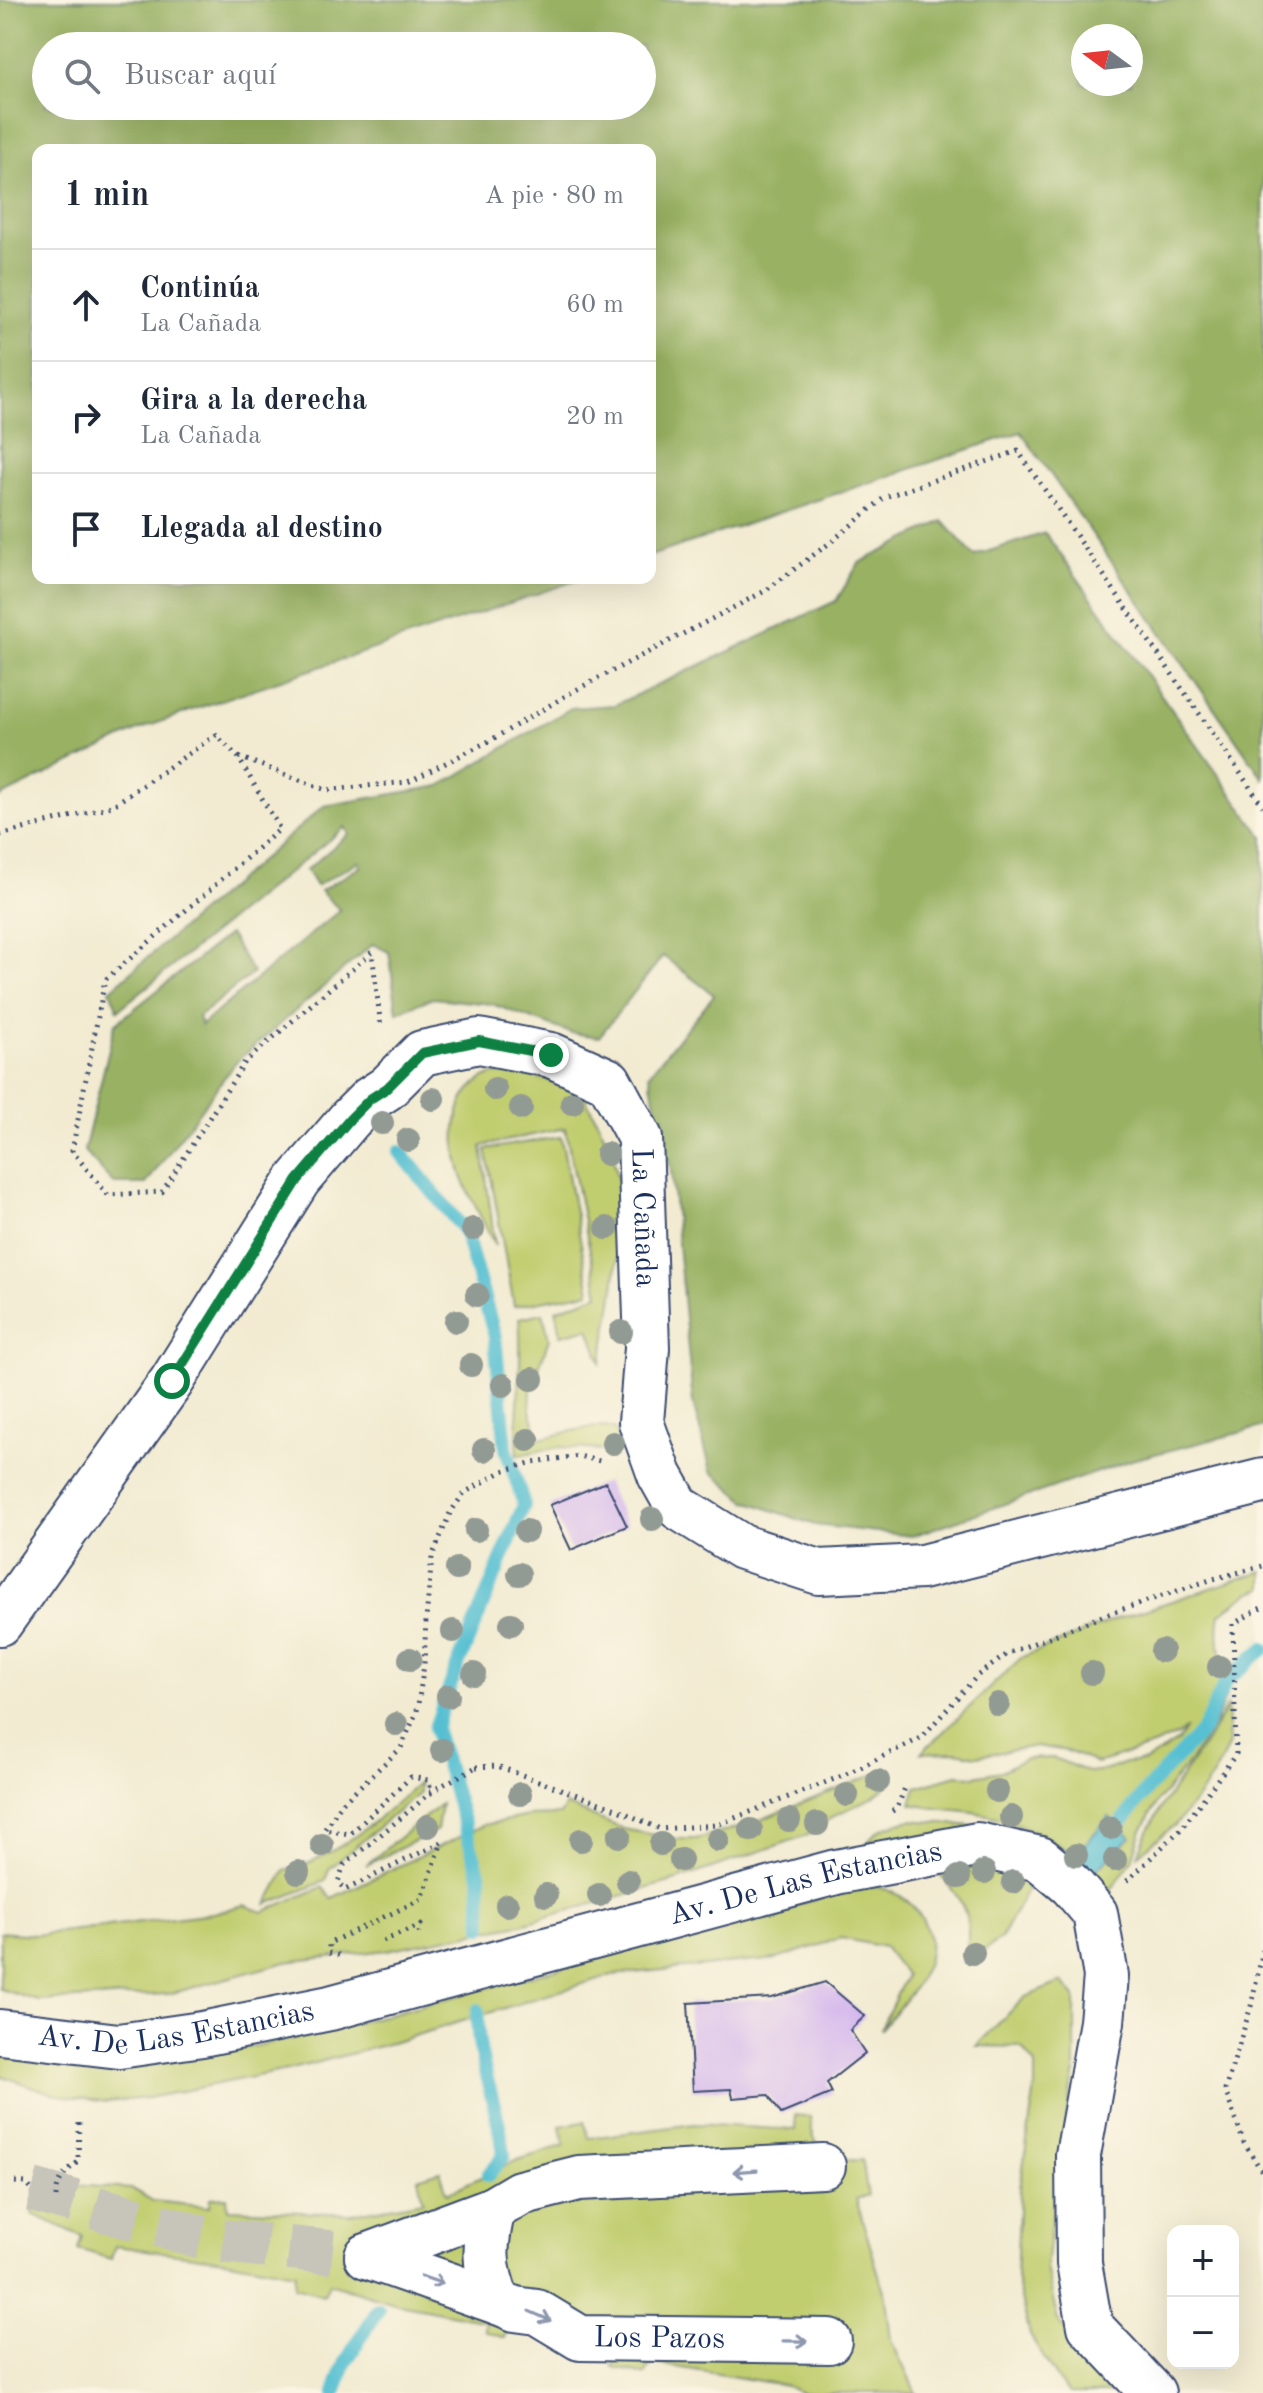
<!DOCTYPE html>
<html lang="es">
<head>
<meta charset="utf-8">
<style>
  :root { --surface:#fff; --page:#f2f2f3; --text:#1f2937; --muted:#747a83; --line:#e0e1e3 }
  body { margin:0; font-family:"Old Standard TT",serif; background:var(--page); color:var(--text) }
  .controls { position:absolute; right:24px; bottom:24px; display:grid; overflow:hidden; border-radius:16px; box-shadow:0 8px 32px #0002 }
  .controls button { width:72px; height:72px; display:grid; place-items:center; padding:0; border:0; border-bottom:2px solid var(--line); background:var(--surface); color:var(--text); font:40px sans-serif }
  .compass { position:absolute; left:1071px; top:24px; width:72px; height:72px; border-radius:50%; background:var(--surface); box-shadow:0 8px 32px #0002; rotate:285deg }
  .stop { position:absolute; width:24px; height:24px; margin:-18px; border:6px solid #0b8043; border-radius:50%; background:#fff }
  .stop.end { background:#0b8043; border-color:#fff; box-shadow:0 2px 8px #0008 }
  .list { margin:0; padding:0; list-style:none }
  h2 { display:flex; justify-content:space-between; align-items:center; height:104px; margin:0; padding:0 32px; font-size:34px }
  h2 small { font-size:26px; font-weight:400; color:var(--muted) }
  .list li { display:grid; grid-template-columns:52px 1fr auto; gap:24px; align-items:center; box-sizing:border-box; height:112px; padding:0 32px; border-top:2px solid var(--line) }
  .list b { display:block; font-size:30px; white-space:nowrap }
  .list p { margin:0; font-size:26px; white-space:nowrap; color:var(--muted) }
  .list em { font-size:26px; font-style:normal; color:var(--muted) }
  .icon { flex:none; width:44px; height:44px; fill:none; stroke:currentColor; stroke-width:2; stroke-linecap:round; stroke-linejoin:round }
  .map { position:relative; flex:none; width:1263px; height:2393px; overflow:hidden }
  .search { position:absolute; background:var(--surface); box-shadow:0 8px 32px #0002; left:32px; top:32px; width:624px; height:88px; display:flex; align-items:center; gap:20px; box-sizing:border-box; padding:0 28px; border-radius:44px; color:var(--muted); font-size:30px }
  .panel { position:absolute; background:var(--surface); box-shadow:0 8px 32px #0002; left:32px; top:144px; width:624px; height:440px; border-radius:16px }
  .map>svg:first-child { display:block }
  .green { fill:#c1ce70; stroke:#6e7e67; stroke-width:2 }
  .forest { fill:#98b162; stroke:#5a7060; stroke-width:2; fill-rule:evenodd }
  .water { fill:#56c0d2; stroke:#387898; stroke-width:2 }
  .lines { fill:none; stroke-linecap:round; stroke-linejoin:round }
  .stream { stroke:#56c0d2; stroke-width:14 }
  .building { fill:#d1b2ee }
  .minor-tunnel { stroke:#c7c5ba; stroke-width:44; stroke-dasharray:44 22; stroke-linecap:butt }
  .minor-casing { stroke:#3b4b6f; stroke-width:48 }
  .path { stroke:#3b4b6f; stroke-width:5; stroke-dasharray:2 6; stroke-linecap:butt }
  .minor { stroke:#fff; stroke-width:44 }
  .path-bridge { stroke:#3b4b6f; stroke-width:5; stroke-dasharray:2 6; stroke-linecap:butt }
  .tree { fill:#929a94 }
  .oneway { stroke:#8d97ae }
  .route { stroke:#0b8043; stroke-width:10 }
  .labels { text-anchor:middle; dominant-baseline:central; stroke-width:8; stroke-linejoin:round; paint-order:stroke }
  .street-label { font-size:30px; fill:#1b2f5e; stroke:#fcf5e5 }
</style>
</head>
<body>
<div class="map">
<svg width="1263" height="2393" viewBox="0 0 1263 2393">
  <rect width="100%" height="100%" fill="#fcf5e5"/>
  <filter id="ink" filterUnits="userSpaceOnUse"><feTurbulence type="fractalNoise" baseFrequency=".0125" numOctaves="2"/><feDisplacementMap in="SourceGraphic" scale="16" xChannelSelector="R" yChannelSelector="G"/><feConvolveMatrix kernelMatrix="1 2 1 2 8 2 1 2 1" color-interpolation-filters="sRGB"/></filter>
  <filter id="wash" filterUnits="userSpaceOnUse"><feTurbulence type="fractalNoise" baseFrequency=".006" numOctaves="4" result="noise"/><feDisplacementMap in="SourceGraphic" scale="32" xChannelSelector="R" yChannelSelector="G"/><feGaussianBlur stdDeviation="1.8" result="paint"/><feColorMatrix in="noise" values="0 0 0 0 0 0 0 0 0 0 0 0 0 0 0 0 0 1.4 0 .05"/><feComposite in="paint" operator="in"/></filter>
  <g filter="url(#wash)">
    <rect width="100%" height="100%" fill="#f2ebd1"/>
    <!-- green -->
    <g class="green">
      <path d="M 514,1073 L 577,1084 C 594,1114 612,1144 618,1179 C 626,1228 611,1313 601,1363 L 589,1328 L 561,1335 L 556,1310 L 599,1294 L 565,1128 L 482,1146 L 495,1246 C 485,1224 472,1202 463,1179 C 451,1146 450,1092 489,1076 C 496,1073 506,1074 514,1073 Z"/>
      <polygon points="561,1137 590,1292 514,1306 486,1149"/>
      <path d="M 543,1313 L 549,1339 L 531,1390 L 530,1410 L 539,1439 C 558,1436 608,1416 621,1435 C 623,1438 624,1443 625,1447 L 614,1451 L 560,1447 L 518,1455 C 514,1410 524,1364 519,1318 Z"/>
      <path d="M 1263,1571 L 1263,1588 L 1249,1593 L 1220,1614 C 1216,1635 1219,1648 1226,1669 L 1232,1665 L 1231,1683 L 1216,1721 L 1192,1758 L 1158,1801 L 1142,1830 L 1131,1862 L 1105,1898 C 1100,1890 1096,1879 1089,1871 C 1061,1840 1015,1819 973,1812 C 952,1809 932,1809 911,1804 L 916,1787 L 957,1775 L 974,1776 L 1001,1771 L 1025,1759 L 1054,1758 L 1088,1772 L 1107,1770 L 1125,1763 L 1146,1761 L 1178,1741 L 1186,1728 L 1178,1735 L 1153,1746 L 1097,1763 L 1067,1751 L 1036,1746 L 977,1756 L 956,1752 L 921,1753 L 1022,1657 L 1117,1619 Z"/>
      <path d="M 1227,1706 L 1229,1744 L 1217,1769 L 1200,1795 L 1176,1824 L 1138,1855 C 1158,1799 1200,1758 1227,1706 Z"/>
      <polygon points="886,1770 894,1780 872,1798 835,1815 813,1833 677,1880 525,1923 387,1950 286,1962 169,1994 38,2001 0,1989 0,1932 36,1935 213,1913 245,1905 263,1912 322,1887 332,1898 484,1825 528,1816 560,1815 566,1805 623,1829 677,1839 696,1839 747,1825"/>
      <path d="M 419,1783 L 419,1793 L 329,1869 L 325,1881 L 267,1904 L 285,1871 C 337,1857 380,1818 419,1783 Z"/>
      <polygon points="441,1804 437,1830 366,1865"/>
      <path d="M 912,1820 L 981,1827 L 1055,1867 L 859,1860 C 870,1830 882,1826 912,1820 Z"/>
      <path d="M 988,1862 L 1021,1874 L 1027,1890 L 1001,1938 L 973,1960 L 966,1953 C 974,1916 960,1895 934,1869 Z"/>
      <path d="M 866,1886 C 904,1886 939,1922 927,1962 C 919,1987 896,2010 880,2030 L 906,1976 L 884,1947 L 841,1938 L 777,1959 L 612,1975 L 391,2043 L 292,2069 L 148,2098 L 107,2102 L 53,2094 L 0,2075 L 0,2050 L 79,2071 L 203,2056 L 307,2036 Z"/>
      <polygon points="1062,1982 1075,1997 1075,2072 1060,2151 1046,2268 1058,2321 1120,2393 1070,2393 1059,2382 1030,2335 1016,2278 1020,2188 1035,2087 1035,2065 1021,2047 976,2046 1025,1997"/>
      <path d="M 796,2115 L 811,2117 C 809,2146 833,2163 862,2160 L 868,2195 L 856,2199 L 886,2298 L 891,2340 L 916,2393 L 801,2393 L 784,2385 L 652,2363 L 645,2375 L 613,2367 L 616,2354 L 508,2327 L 505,2338 L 485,2331 L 486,2321 L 394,2303 L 329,2283 L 324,2295 L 294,2287 L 295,2273 L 224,2260 L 115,2246 L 111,2259 L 78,2249 L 82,2236 L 32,2214 L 36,2188 L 72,2185 L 132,2189 L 153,2201 L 209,2207 L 210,2198 L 227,2197 L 228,2209 L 351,2214 L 423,2201 L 418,2178 L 440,2171 L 447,2193 L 515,2161 L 565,2145 L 560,2126 L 584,2122 L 589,2138 L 694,2124 L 795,2130 Z"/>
    </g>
    <!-- forest -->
    <g class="forest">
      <path d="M 0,0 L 1263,0 L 1263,778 L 1021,432 L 650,556 L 650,150 L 38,150 L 38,578 L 584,578 L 195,709 L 136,731 L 0,797 ZM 1083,36 L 1131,36 L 1131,84 L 1083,84 ZM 46,46 L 642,46 L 642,106 L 46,106 Z"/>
      <polygon points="943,521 974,556 1045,533 1263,837 1263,1427 1135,1459 912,1536 815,1525 746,1501 711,1471 693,1403 671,1170 649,1074 714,995 663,956 599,1037 571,1033 492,1004 432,998 397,1012 389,952 373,944 235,1063 146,1184 114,1184 84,1151 115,1024 229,934 253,973 198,1017 201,1025 340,910 320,891 360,867 359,861 316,886 306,870 349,834 345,827 118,1010 110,990 324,806 440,786 571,708 615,705 836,601 859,563"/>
    </g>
    <!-- water -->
    <polygon class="water" points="1109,1817 1131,1837 1092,1874 1074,1856"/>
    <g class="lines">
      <!-- stream -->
      <g class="stream">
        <polyline points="400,1152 465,1231 495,1337 506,1448 524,1505 455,1672 435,1728 480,1876 482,1927"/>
        <polyline points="1068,1878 1115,1831 1149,1787 1203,1730 1226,1681 1263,1649"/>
        <path d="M 478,2010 C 474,2060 500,2106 504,2156 L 488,2175"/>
        <polyline points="335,2393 345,2363 378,2310"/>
      </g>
    </g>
    <g id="blocks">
      <!-- building -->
      <g class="building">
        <polygon points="606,1482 627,1526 571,1550 550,1505"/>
        <polygon points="825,1982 865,2016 850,2030 865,2053 827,2083 832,2093 781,2114 768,2095 733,2098 731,2089 693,2091 688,2003 772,1998"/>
      </g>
    </g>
  </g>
  <g filter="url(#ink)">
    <use href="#blocks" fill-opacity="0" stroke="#3b4b6f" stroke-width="2"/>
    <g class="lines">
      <!-- minor-tunnel -->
      <polyline class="minor-tunnel" points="32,2190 212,2240 367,2256"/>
      <!-- minor casing -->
      <g class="minor-casing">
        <g id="minor">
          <path id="s1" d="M 0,1623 L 172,1381 L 298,1180 L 350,1119 L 370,1099 L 387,1088 L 422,1053 L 479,1041 L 551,1055 L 609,1081 L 640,1138 L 647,1348 L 641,1422 L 660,1475 L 678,1507 L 742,1547 L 819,1572 L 922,1567 L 1263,1481"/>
          <path id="s2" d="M 0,2032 L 119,2046 L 202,2034 L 330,2008 L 836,1872 L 977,1845 L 1040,1859 L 1071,1885 L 1095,1913 L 1106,1976 L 1102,2022 L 1078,2155 L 1079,2263 L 1090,2326 L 1153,2393"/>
          <path id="s3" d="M 823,2166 L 579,2178 L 520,2193 L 493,2209 C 484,2247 483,2266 498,2302 L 515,2309 L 537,2312 L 580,2338 L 829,2341"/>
          <polyline points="367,2256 498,2302"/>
          <polyline points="367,2256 493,2209"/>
        </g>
      </g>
      <!-- path -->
      <g class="path">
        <polyline points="239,757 326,790 408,782 491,740 574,691 765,591 831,542 885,497 1018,451 1263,806"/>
        <polyline points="0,835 112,806 216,735 238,757 280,829 105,980 72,1151 108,1195 162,1192 245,1062 372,952 381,1028"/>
        <polyline points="476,1767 497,1766 616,1809 660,1829 717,1825 842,1776 921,1738 978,1675 1009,1653 1105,1615 1213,1579 1263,1566"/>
        <polyline points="892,1811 897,1808 906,1785"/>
        <polyline points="1127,1881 1183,1827 1236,1754 1233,1624 1263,1607"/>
        <polyline points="383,1941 421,1925 419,1933"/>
        <polyline points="1263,1950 1251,2006 1225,2090 1244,2143 1263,2173"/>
        <polyline points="339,1955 329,1953 329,1943 422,1899 442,1842 345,1890 338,1882 344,1865 432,1792 428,1780 411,1777 350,1834 324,1830 342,1803 401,1748 417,1711 424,1665 426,1619 432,1557 450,1513 464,1493 503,1471 533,1462 579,1456 604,1462"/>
        <polyline points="15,2182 26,2183 32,2190"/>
        <path d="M 56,2197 C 57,2180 65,2172 78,2162 L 79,2120"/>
      </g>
      <!-- minor -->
      <use href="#minor" class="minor"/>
      <!-- path-bridge -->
      <polyline class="path-bridge" points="430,1792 476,1767"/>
    </g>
    <!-- trees -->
    <g class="tree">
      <circle cx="495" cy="1089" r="12"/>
      <circle cx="433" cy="1099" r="12"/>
      <circle cx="572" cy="1103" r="12"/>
      <circle cx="521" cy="1108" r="12"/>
      <circle cx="382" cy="1123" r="12"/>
      <circle cx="408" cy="1140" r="12"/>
      <circle cx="607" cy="1154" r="12"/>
      <circle cx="607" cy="1228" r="12"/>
      <circle cx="473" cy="1229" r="12"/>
      <circle cx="477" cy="1295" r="12"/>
      <circle cx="456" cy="1321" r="12"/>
      <circle cx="621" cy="1332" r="12"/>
      <circle cx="471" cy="1365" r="12"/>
      <circle cx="532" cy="1379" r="12"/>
      <circle cx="503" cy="1385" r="12"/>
      <circle cx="528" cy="1440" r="12"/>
      <circle cx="613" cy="1443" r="12"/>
      <circle cx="484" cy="1450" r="12"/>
      <circle cx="652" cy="1519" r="12"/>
      <circle cx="476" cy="1530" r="12"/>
      <circle cx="526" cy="1531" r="12"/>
      <circle cx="457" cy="1569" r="12"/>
      <circle cx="519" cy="1574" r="12"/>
      <circle cx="511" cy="1624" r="12"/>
      <circle cx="453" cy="1631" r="12"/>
      <circle cx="1162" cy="1651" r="12"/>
      <circle cx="410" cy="1659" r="12"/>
      <circle cx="1219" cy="1667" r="12"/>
      <circle cx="1092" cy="1673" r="12"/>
      <circle cx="474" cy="1674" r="12"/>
      <circle cx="448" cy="1696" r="12"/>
      <circle cx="998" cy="1704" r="12"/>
      <circle cx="396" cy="1724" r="12"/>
      <circle cx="442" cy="1750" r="12"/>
      <circle cx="878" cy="1781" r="12"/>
      <circle cx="997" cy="1791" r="12"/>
      <circle cx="520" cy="1794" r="12"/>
      <circle cx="847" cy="1795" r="12"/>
      <circle cx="1011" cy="1817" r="12"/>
      <circle cx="789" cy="1820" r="12"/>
      <circle cx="817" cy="1824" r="12"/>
      <circle cx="428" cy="1826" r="12"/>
      <circle cx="1110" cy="1828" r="12"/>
      <circle cx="751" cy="1830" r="12"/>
      <circle cx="619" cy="1836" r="12"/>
      <circle cx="581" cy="1840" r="12"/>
      <circle cx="718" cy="1840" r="12"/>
      <circle cx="661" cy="1844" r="12"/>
      <circle cx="322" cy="1845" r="12"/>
      <circle cx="1076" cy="1855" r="12"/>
      <circle cx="681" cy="1860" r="12"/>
      <circle cx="1115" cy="1860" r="12"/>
      <circle cx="298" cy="1872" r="12"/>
      <circle cx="984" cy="1872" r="12"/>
      <circle cx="959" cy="1877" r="12"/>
      <circle cx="628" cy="1881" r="12"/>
      <circle cx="1013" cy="1882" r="12"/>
      <circle cx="546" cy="1895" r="12"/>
      <circle cx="599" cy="1895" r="12"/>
      <circle cx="507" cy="1905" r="12"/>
      <circle cx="973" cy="1953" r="12"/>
    </g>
    <!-- one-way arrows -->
    <defs><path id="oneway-shaft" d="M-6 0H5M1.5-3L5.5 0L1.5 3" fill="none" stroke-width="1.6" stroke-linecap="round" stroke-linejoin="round" transform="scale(2)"/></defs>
    <g class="oneway">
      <use href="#oneway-shaft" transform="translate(745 2171) rotate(176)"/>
      <use href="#oneway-shaft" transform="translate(432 2280) rotate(19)"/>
      <use href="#oneway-shaft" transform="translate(540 2316) rotate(24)"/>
      <use href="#oneway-shaft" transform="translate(795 2341) rotate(1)"/>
    </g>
  </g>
  <g class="lines" filter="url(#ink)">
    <!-- route -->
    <polyline class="route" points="172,1381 298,1180 350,1119 370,1099 387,1088 422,1053 479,1041 551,1055"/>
  </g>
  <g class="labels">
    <!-- street labels -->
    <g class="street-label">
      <text stroke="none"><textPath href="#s1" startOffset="1052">La Cañada</textPath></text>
      <text stroke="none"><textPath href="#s2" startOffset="826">Av. De Las Estancias</textPath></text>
      <text stroke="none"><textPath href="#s2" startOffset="178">Av. De Las Estancias</textPath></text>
      <text stroke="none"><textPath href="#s3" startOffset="602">Los Pazos</textPath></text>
    </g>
  </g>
</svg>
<div class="controls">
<button>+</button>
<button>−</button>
</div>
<svg class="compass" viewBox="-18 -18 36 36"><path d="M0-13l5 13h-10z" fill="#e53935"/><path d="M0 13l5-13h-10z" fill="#747a83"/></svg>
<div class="stop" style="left:172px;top:1381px"></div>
<div class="stop end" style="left:551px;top:1055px"></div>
<div class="search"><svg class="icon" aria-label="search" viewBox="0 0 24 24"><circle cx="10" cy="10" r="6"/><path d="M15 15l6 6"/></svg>Buscar aquí</div>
<section class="panel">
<h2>1 min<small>A pie · 80 m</small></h2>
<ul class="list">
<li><svg class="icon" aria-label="ahead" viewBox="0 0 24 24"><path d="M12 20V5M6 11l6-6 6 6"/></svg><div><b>Continúa</b><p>La Cañada</p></div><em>60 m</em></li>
<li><svg class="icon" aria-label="right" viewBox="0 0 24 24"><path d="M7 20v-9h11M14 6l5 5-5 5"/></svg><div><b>Gira a la derecha</b><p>La Cañada</p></div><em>20 m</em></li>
<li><svg class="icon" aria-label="arrive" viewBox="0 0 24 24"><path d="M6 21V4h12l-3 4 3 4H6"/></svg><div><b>Llegada al destino</b></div></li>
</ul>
</section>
</div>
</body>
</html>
